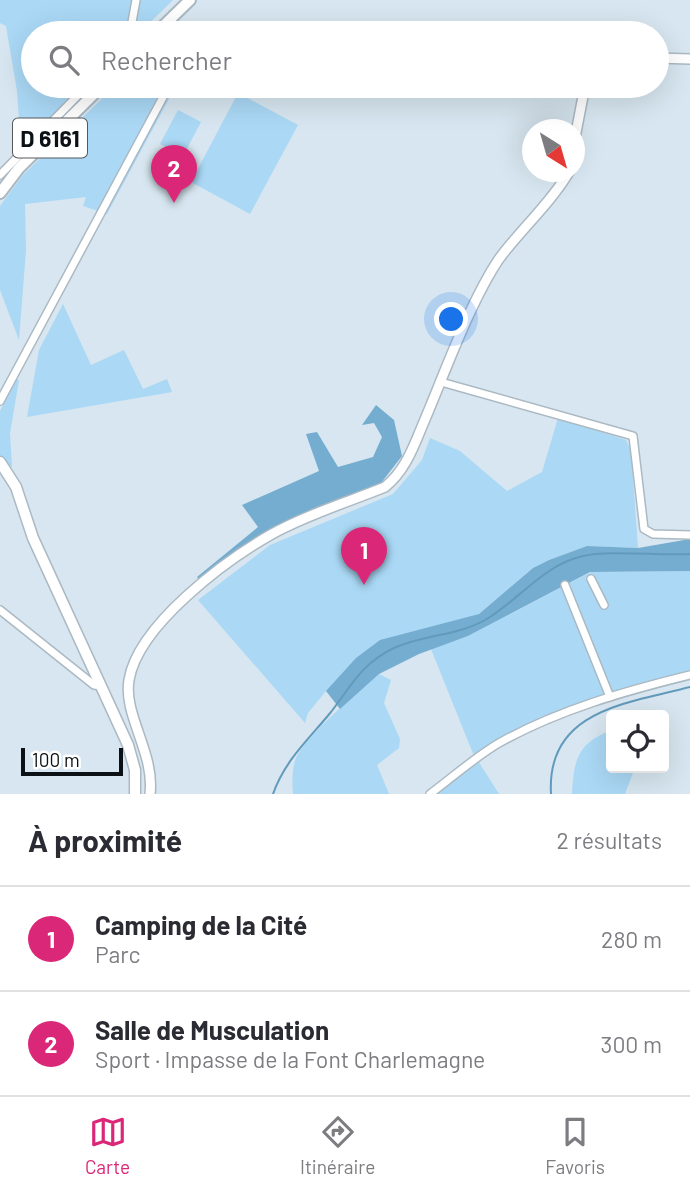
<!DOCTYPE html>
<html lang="fr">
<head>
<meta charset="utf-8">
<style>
  :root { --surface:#fff; --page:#f7f7f7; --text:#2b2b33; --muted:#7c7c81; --line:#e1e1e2; --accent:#db2777 }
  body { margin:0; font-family:Barlow,sans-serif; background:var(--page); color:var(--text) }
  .controls { position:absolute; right:21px; bottom:21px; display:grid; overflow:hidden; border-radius:7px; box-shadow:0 7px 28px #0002 }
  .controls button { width:63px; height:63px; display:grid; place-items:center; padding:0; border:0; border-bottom:2px solid var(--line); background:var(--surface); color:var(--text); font:35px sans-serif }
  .compass { position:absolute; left:522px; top:119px; width:63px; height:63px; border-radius:50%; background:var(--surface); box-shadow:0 7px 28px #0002; rotate:143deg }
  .scale { position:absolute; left:21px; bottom:18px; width:102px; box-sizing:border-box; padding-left:7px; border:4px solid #0b1114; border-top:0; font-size:19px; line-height:24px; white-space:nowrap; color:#0b1114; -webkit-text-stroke:5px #fff; paint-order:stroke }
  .you { position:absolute; left:452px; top:320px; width:24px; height:24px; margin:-18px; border:5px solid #fff; border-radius:50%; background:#1a73e8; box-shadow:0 0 0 10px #1a73e833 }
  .badge { display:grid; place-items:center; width:46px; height:46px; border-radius:50%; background:var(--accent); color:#fff; font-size:23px; font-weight:700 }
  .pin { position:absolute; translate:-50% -58px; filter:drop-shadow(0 2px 4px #0008) }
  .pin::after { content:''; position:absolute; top:37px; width:24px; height:21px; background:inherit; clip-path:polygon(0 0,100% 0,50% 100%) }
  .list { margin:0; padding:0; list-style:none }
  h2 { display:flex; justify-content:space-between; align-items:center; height:91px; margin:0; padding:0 28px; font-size:30px }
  h2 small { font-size:23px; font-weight:400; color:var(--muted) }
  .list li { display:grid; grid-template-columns:46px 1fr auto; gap:21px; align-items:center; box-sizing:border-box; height:105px; padding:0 28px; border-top:2px solid var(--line) }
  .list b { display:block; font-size:26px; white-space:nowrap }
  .list p { margin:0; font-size:23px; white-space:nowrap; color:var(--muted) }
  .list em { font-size:23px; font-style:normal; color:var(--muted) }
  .icon { flex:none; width:38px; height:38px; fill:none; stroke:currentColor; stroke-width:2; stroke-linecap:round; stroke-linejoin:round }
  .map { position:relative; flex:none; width:690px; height:794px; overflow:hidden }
  .search { position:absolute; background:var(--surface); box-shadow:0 7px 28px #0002; left:21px; right:21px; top:21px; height:77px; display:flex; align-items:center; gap:18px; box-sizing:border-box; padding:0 24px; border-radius:38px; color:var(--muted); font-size:26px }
  .sheet { height:301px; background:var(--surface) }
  nav { display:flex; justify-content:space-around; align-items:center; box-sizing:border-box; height:98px; border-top:2px solid var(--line); background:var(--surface); font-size:19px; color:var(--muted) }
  nav a { display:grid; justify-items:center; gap:4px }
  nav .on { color:var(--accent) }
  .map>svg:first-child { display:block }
  .green { fill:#aad8f5 }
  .forest { fill:#74add0 }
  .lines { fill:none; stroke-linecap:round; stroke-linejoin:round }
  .stream { stroke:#629abc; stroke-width:2 }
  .minor-casing { stroke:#abb9c3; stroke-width:10 }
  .tertiary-casing { stroke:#abb9c3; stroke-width:12 }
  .secondary-casing { stroke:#abb9c3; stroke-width:13 }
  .primary-casing { stroke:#abb9c3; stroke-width:14 }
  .minor { stroke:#fff; stroke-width:7 }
  .tertiary { stroke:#fff; stroke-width:9 }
  .secondary { stroke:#fff; stroke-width:10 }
  .primary { stroke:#fff; stroke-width:10 }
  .labels { text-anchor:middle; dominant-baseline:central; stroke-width:6; stroke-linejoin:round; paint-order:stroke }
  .shield { fill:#fff; stroke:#54585a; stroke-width:2 }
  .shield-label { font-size:23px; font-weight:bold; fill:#0b1114 }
</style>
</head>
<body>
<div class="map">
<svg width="690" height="794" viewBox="0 0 690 794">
  <rect width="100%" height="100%" fill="#d7e6f0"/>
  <!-- green -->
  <g class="green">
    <polygon points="0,0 173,0 139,33 33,33 33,86 84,86 21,146 17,91 6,26 0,23"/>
    <polygon points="115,86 176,86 107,214 83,206 86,197 25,204 26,250 19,340 0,290 0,206 23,175"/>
    <polygon points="238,93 298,125 250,214 191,182"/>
    <polygon points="178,110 201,122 183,156 160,144"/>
    <polygon points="63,304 91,365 124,350 143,389 167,379 172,392 27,417 39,350"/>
    <polygon points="16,379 19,380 10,433 12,467 0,458 0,411"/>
    <polygon points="558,418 626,440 631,450 638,548 587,546 549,560 533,568 479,614 453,622 326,691 308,713 305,723 198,600 270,545 393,494 422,460 430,438 460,451 507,491 542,472"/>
    <polygon points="690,571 690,673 611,693 475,756 499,794 432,794 474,756 431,649 468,636 591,572"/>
    <path d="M 379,674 L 391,680 L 384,703 L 400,739 L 399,748 L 377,765 L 389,794 L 293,794 C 292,784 292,771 295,761 C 303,737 358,693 379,674 Z"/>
    <path d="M 611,730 L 611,768 L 634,770 L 625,794 L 572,794 C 574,760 577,744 611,730 Z"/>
  </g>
  <!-- forest -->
  <g class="forest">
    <polygon points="376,405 394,420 402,456 381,483 327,511 274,533 202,584 197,577 258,527 242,505 319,471 306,434 317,432 338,467 373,457 382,437 374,423 362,425"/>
    <polygon points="690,539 690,571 590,572 468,636 419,654 379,674 340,709 326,691 356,658 380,640 479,614 533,568 549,560 587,546 638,548"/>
  </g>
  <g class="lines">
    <!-- stream -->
    <g class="stream">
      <path d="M 273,794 C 285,760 309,739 331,712 C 351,686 362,663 394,648 C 425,634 461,636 490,617 C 521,597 546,564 583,556 C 610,550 659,556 690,554"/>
      <path d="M 551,794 C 546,710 628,703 690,687"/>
    </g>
    <!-- minor casing -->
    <g class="minor-casing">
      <g id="minor">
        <polyline points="130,33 136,0"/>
        <polyline points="0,175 87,86"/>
        <polyline points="441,382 633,436 644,529 653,534 690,535"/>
        <polyline points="0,401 169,86"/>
        <polyline points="591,579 604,605"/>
        <polyline points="565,585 610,697"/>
        <polyline points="0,610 94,685 101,686"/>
        <path d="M 430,794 C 453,777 475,757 499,743 C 558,710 625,691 690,675"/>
      </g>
    </g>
    <!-- tertiary casing -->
    <g class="tertiary-casing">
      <g id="tertiary">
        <polyline points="657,58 690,59"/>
        <polyline points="574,143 585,86"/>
        <path d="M 150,794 C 155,753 123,715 129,680 C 138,625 226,560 272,534 C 306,515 348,502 385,487 C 405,471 413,448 423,424 C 444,375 470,302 499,259 C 521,229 550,204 569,172"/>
      </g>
    </g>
    <!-- secondary casing -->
    <g class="secondary-casing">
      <polyline id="secondary" points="0,462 16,487 33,538 128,745 135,770 135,794"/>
    </g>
    <!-- primary casing -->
    <g class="primary-casing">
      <g id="primary">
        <polyline points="156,33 190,0"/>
        <polyline points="0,193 19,168 102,86"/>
      </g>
    </g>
    <!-- minor -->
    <use href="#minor" class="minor"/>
    <!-- tertiary -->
    <use href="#tertiary" class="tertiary"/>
    <!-- secondary -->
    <use href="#secondary" class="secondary"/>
    <!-- primary -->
    <use href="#primary" class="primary"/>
  </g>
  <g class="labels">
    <!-- shield labels -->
    <rect class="shield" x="13" y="118.5" width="74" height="39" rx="5"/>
    <g class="shield-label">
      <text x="50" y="138">D 6161</text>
    </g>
  </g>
</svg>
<div class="controls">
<button><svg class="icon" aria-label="locate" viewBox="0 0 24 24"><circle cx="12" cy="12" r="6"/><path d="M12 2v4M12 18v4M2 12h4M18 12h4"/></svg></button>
</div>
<svg class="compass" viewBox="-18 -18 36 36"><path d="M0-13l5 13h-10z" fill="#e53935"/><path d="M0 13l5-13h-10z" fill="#7c7c81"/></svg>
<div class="scale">100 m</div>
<div class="you"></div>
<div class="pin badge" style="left:364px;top:585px">1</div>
<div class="pin badge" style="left:174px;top:203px">2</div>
<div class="search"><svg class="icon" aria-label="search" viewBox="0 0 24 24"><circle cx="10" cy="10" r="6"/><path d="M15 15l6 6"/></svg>Rechercher</div>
</div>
<section class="sheet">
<h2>À proximité<small>2 résultats</small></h2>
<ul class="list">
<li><span class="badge">1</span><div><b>Camping de la Cité</b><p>Parc</p></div><em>280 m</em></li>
<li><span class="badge">2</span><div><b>Salle de Musculation</b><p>Sport · Impasse de la Font Charlemagne</p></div><em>300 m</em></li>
</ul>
</section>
<nav>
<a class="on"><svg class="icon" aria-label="map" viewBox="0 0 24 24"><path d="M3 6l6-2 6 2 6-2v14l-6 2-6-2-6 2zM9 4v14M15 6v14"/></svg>Carte</a>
<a><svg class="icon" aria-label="directions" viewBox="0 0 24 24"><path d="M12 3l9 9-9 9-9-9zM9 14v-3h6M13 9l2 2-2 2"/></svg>Itinéraire</a>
<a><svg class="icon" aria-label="saved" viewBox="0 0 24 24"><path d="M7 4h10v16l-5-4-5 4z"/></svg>Favoris</a>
</nav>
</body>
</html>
